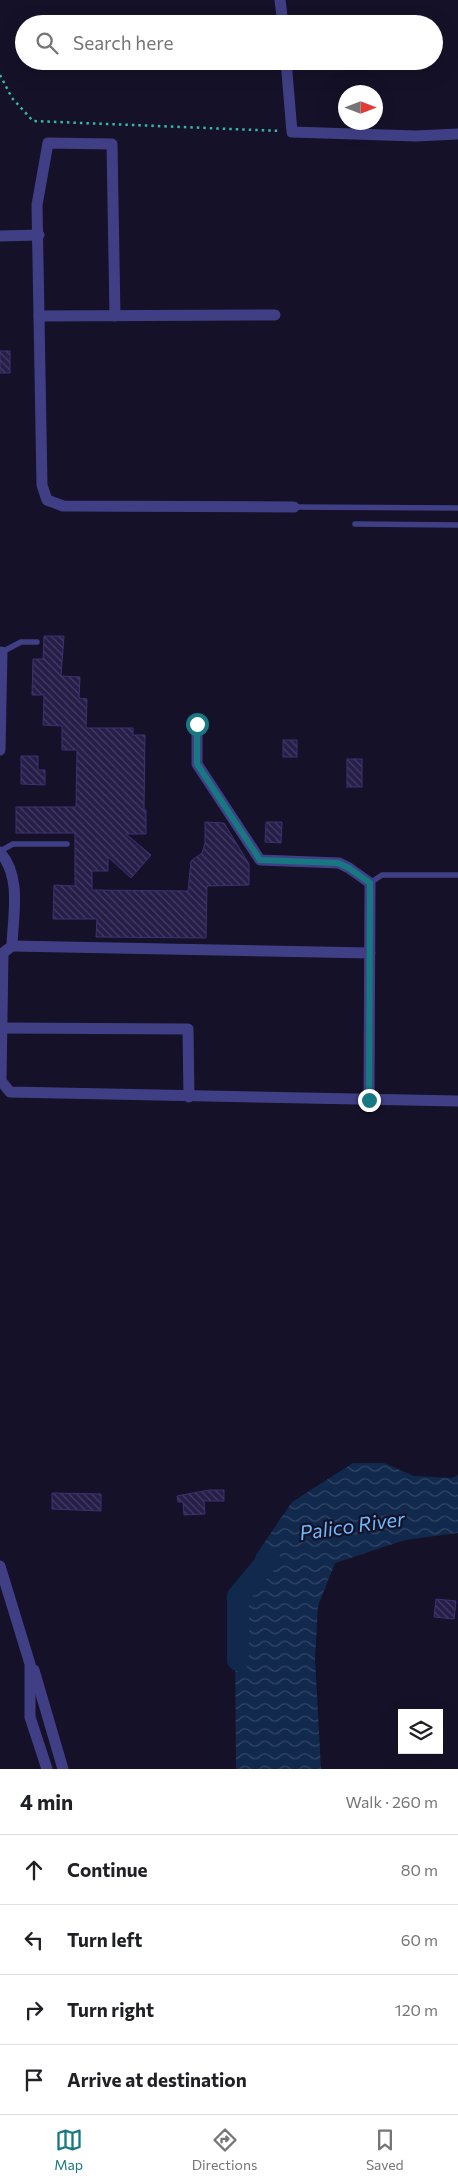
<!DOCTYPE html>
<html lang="en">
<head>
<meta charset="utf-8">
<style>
  :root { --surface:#fff; --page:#f6f6f6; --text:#202124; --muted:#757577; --line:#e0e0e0; --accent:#187882 }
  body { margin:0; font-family:Commissioner,sans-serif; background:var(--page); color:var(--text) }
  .controls { position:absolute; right:15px; bottom:15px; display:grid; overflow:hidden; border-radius:0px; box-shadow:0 5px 20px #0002 }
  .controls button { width:45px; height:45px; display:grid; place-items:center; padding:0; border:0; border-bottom:1px solid var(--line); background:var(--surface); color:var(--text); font:25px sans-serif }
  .compass { position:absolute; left:338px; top:85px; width:45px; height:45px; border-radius:50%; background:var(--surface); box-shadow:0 5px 20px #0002; rotate:90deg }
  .stop { position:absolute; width:15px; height:15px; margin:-11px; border:4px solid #187882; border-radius:50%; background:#fff }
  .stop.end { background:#187882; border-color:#fff; box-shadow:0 1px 5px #0008 }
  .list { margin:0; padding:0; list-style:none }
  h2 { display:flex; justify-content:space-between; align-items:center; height:65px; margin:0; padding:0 20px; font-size:21px }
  h2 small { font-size:16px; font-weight:400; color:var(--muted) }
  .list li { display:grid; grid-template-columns:32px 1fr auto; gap:15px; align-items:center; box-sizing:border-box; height:70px; padding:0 20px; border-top:1px solid var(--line) }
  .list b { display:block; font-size:19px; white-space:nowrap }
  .list em { font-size:16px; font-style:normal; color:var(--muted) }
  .icon { flex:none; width:28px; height:28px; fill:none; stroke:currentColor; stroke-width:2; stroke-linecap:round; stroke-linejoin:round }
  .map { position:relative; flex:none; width:458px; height:1769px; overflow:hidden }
  .search { position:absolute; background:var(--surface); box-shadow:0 5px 20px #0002; left:15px; right:15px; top:15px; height:55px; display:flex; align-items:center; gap:12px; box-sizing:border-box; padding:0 18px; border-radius:28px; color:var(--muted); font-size:19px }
  .sheet { height:345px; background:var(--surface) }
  nav { display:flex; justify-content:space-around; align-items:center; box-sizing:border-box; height:70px; border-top:1px solid var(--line); background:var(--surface); font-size:14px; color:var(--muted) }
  nav a { display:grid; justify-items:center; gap:2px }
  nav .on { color:var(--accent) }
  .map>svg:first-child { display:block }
  .water { fill:url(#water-waves) }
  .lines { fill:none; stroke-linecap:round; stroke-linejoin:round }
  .river { stroke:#11294d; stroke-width:22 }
  .building { fill:url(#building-back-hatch); stroke:#3d3173 }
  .path { stroke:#36b6ac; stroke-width:2.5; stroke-dasharray:2.5 4; stroke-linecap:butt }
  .service { stroke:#403f85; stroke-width:5.5 }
  .minor { stroke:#403f85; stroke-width:11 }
  .route { stroke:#187882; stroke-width:6 }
  .labels { text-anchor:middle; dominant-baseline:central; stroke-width:4.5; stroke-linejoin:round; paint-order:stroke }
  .water-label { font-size:20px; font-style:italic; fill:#6dbbf9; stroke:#151128 }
</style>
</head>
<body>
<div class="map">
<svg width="458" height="1769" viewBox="0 0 458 1769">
  <defs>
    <pattern id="water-waves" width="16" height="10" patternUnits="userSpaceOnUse" patternTransform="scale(1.25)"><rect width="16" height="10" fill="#11294d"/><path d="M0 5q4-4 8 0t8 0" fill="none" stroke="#334768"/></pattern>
    <pattern id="building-back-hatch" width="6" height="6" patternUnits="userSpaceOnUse" patternTransform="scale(1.25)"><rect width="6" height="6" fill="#261e48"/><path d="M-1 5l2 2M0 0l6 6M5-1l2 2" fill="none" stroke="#453e63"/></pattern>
  </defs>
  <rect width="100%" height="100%" fill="#151128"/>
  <!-- water -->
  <polygon class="water" points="353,1463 384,1463 414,1476 451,1478 458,1475 458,1533 405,1540 335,1563 318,1606 315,1659 321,1769 236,1769 235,1643 256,1555 292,1502"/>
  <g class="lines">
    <!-- river -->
    <polyline class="river" points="238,1660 238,1596 269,1559"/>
  </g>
  <!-- building -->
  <g class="building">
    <rect x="0" y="351" width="10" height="22"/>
    <polygon points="44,636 64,636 61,676 80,677 79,698 87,699 86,728 133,728 133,735 145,735 144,810 146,810 146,834 126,834 151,855 131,878 108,857 108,871 92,871 92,890 188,891 191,861 202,853 205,843 205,822 224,823 249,864 249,885 207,886 206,938 96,937 97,919 53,919 54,885 75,886 75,833 16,833 16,807 76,807 77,750 62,750 62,726 43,725 44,695 32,695 33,659 43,659"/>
    <rect x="283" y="740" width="14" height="17"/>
    <polygon points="21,756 38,756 38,770 45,770 45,785 21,784"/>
    <rect x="347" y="759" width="15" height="28"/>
    <polygon points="266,822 282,822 281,843 265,842"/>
    <polygon points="209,1490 224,1490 224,1501 204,1501 205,1514 184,1515 183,1502 178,1502 177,1496"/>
    <polygon points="52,1493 101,1494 101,1511 52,1509"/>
    <polygon points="436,1599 456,1601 454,1619 434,1617"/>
  </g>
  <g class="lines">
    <!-- path -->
    <polyline class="path" points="0,75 12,98 33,121 281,131"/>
    <!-- service -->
    <g class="service">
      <polyline points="294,507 458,508"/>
      <polyline points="355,524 458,525"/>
      <polyline points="2,652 21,642 37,642"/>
      <polyline points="0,851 13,844 67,844"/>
      <polyline points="370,883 382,875 458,875"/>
    </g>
    <!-- minor -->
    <g class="minor">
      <polyline points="280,0 283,24"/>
      <polyline points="286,61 292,132 416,136 458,134"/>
      <polyline points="0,236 39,235"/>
      <polyline points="39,316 275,315"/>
      <polyline points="115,316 112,144 48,143 37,205 42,485 47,500 63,506 294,507"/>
      <polyline points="197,724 197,764 260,860 339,863 349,868 370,883 369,1100"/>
      <polyline points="0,750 2,652"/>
      <path d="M 0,852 C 22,878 13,914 12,946 L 3,953 L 1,1081 L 10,1092 L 458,1101"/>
      <polyline points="12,946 370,953"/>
      <polyline points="2,1028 188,1029 189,1097"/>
      <polyline points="0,1566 30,1664 30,1717 47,1769"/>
      <polyline points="34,1670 63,1769"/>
    </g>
  </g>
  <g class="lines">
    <!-- route -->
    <polyline class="route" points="197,724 197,764 260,860 338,863 349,868 370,883 369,1100"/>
  </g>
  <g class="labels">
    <!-- water labels -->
    <g class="water-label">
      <text transform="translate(352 1525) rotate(-8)">Palico River</text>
    </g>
  </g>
</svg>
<div class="controls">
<button><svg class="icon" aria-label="layers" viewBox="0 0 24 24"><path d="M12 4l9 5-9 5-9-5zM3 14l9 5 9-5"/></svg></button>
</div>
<svg class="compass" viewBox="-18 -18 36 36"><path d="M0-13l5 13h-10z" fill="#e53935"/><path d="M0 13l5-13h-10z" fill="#757577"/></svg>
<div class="stop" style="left:197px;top:724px"></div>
<div class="stop end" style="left:369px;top:1100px"></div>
<div class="search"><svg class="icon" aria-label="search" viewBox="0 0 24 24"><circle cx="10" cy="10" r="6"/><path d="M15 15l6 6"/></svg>Search here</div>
</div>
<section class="sheet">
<h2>4 min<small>Walk · 260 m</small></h2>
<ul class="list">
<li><svg class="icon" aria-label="ahead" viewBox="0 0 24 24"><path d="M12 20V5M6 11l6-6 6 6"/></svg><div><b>Continue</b></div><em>80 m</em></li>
<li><svg class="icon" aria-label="left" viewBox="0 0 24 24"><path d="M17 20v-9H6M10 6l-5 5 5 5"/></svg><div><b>Turn left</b></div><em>60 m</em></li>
<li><svg class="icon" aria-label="right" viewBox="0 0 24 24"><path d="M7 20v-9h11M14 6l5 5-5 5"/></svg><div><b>Turn right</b></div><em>120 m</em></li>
<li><svg class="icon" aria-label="arrive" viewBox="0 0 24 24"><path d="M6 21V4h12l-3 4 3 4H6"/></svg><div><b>Arrive at destination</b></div></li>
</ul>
</section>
<nav>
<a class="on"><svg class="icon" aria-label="map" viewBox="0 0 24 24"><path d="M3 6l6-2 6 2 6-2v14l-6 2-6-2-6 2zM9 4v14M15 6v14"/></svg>Map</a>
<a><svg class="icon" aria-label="directions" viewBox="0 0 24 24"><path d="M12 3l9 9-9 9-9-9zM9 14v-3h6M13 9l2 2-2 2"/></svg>Directions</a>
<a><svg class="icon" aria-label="saved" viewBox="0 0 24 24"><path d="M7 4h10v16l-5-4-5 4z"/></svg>Saved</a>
</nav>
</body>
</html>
